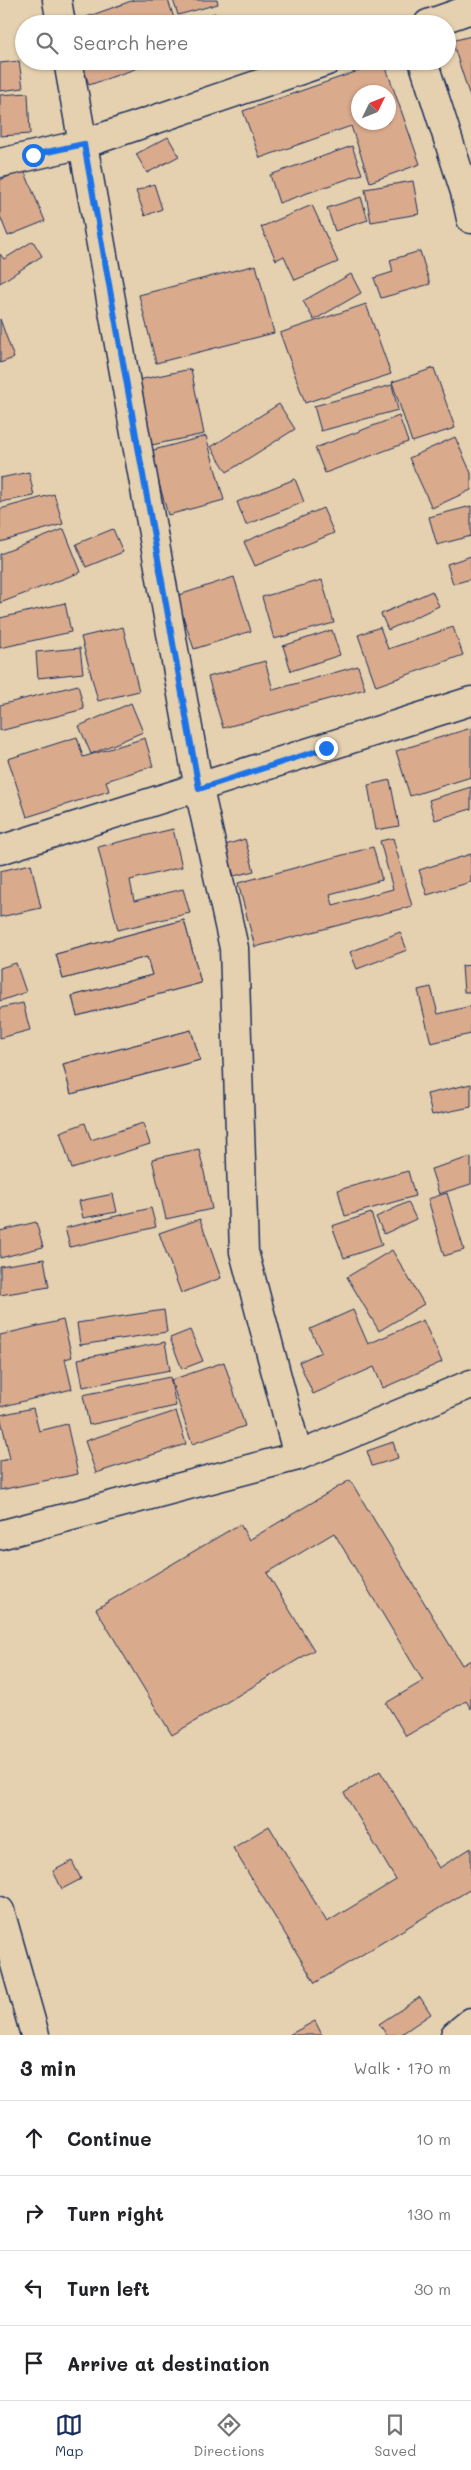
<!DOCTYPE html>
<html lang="en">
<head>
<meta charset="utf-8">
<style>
  :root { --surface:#fff; --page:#f6f6f6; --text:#202124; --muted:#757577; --line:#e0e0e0; --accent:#1b2f5e }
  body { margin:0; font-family:Mali,sans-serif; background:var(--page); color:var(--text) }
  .compass { position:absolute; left:351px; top:85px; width:45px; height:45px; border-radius:50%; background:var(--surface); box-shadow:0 1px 4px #0004; rotate:47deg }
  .stop { position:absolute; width:15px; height:15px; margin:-11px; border:4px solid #1a73e8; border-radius:50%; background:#fff }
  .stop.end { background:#1a73e8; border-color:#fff; box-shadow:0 1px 5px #0008 }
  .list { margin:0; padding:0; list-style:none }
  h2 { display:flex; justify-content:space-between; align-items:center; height:65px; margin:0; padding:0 20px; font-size:21px }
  h2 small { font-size:16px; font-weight:400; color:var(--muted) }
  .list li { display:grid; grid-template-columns:32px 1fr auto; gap:15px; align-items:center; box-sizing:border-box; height:75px; padding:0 20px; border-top:1px solid var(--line) }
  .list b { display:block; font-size:19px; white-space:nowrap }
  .list em { font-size:16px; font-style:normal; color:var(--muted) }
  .icon { flex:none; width:28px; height:28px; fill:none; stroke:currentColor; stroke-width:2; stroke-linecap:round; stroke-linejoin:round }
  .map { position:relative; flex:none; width:471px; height:2035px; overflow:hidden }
  .search { position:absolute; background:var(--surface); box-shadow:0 1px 4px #0004; left:15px; right:15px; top:15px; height:55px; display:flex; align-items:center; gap:12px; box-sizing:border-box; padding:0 18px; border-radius:28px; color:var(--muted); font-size:19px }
  .sheet { height:365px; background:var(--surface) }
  nav { display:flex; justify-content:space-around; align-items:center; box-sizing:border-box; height:70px; border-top:1px solid var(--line); background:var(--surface); font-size:14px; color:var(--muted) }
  nav a { display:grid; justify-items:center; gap:2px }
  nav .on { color:var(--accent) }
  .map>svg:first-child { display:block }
  .building { fill:#daaa8c; stroke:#1b2f5e; fill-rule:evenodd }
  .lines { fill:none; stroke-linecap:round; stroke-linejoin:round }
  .street-casing { stroke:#1b2f5e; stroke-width:31 }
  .secondary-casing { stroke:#1b2f5e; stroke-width:31 }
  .street { stroke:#e5d1af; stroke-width:28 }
  .secondary { stroke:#e5d1af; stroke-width:28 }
  .route { stroke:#1a73e8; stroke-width:6 }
</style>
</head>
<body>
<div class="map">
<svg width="471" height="2035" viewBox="0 0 471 2035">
  <rect width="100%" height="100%" fill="#e5d1af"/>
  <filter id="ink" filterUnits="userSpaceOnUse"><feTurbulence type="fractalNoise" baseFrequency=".02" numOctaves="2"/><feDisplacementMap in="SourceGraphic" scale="10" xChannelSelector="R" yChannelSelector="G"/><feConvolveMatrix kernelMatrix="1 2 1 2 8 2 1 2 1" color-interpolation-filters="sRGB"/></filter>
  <g filter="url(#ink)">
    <!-- building -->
    <g class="building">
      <polygon points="134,0 168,0 176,24 67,24"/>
      <polygon points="173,0 217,0 218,4 178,15"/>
      <polygon points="215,13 219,24 185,24"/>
      <polygon points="471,36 471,100 452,41"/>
      <polygon points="19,61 23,88 0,91 0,63"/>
      <polygon points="81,61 158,61 89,85"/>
      <path d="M 384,62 L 420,164 L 370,182 L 351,126 L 260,158 L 243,111 ZM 358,92 L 388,92 L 388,122 L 358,122 Z"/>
      <polygon points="28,93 30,134 0,136 0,95"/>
      <polygon points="168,137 179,156 147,173 136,154"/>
      <polygon points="352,146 362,174 279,203 270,175"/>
      <polygon points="24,170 45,221 8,236 0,216 0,180"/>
      <polygon points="413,181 419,214 371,222 365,189"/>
      <polygon points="154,184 162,209 145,216 136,191"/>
      <polygon points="361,197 368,220 335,231 327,208"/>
      <polygon points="312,205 338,262 295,280 284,256 276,260 261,227"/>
      <polygon points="33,241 42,256 0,283 0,254 4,259"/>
      <polygon points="420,251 430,284 381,298 374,278 393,272 390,260"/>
      <polygon points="256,265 274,333 156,363 139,295"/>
      <polygon points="351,274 361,293 314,320 303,301"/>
      <polygon points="366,304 391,374 305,403 280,333"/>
      <polygon points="0,319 14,358 0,363"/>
      <polygon points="434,368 455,428 412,442 392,382"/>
      <polygon points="191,369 204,434 152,445 138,380"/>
      <polygon points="392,385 398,410 321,431 314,406"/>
      <polygon points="279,404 295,429 227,472 211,447"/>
      <polygon points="399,416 408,442 325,473 315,448"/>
      <polygon points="206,436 224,500 168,515 150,451"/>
      <polygon points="455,437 471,473 471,490 432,508 409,458"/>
      <polygon points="29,472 34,496 0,502 0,478"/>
      <polygon points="295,479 304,502 246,525 237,502"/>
      <polygon points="54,494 63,524 0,542 0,509"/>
      <polygon points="471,506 471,536 437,545 429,517"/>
      <polygon points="323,508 334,533 255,566 244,542"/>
      <polygon points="64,529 81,572 0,603 0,554"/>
      <polygon points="113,529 123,552 86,567 76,544"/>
      <polygon points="471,556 471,579 453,584 447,564"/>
      <polygon points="234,577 251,631 194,649 176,596"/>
      <polygon points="322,580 334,623 274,639 262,597"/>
      <polygon points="432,591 439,606 388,630 381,614"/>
      <polygon points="65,603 71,632 0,648 0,618"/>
      <polygon points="123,627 139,691 98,701 81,637"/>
      <polygon points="380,627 388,649 453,627 463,655 376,686 358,635"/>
      <polygon points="332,630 340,655 291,671 283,646"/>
      <polygon points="80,648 83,673 38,678 36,652"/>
      <polygon points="265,661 273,690 358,666 365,689 223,728 208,677"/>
      <polygon points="78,685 84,709 0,731 0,705"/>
      <polygon points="131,703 143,732 91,754 79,726"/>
      <polygon points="471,728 471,777 410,796 396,751"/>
      <polygon points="77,737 83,757 145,738 153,766 106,781 109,791 27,817 8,759"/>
      <polygon points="390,780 399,826 376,830 368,785"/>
      <polygon points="471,787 471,809 435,820 429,800"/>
      <polygon points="173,829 182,867 130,880 134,901 183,889 190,913 118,930 98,847"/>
      <polygon points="393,838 412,906 255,947 238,883 373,847 382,880 330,894 333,905 393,889 380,841"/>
      <polygon points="245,839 254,871 234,876 225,845"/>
      <polygon points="471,854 471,882 427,895 419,870"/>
      <polygon points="31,864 41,908 0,917 0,871"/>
      <polygon points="184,920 201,983 77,1016 72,996 152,975 147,957 63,979 56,954"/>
      <polygon points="184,920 201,983 77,1016 72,996 152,975 147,957 63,979 56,954"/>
      <polygon points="400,932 407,950 357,969 350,952"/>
      <polygon points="16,963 26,992 0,1001 0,968"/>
      <polygon points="471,965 471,992 464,992 462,966"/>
      <polygon points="431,987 438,1014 471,1006 471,1034 431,1043 418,990"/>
      <polygon points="23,1003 30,1030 0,1038 0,1008"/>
      <polygon points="191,1030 200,1060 71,1094 63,1064"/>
      <polygon points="191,1030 200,1060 71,1094 63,1064"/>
      <polygon points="471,1084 471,1107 432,1115 427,1094"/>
      <polygon points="85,1123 91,1140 143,1123 150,1144 72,1169 60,1132"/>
      <polygon points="199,1149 212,1209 166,1219 152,1159"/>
      <polygon points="471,1157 471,1184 439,1194 431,1169"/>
      <polygon points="408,1171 415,1196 345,1216 338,1190"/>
      <polygon points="447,1193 464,1250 444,1256 428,1199"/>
      <polygon points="113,1194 117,1212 83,1218 79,1201"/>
      <polygon points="408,1202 416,1219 384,1234 376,1217"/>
      <polygon points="151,1208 156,1227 70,1247 65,1228"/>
      <polygon points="371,1213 382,1245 344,1258 332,1226"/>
      <polygon points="200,1219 221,1278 181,1293 159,1233"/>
      <polygon points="36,1222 43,1247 0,1258 0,1231"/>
      <polygon points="392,1250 424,1304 379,1331 347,1277"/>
      <polygon points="44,1259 49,1287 0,1295 0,1266"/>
      <polygon points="164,1310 167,1332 80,1345 77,1323"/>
      <polygon points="353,1310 368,1344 423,1320 442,1362 383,1388 374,1367 313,1394 299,1362 321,1352 310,1329"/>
      <polygon points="63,1320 72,1357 65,1359 72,1389 0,1407 0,1335"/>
      <polygon points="190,1330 203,1361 182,1369 170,1338"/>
      <polygon points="165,1342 170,1370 83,1387 78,1359"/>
      <polygon points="224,1362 245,1426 192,1444 171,1380"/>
      <polygon points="170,1377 176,1406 89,1425 83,1395"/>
      <polygon points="33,1408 39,1431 67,1424 78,1474 0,1490 0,1461 10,1459 0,1415"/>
      <polygon points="176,1411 186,1444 96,1473 85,1441"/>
      <polygon points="393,1442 398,1458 372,1466 367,1451"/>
      <polygon points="350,1480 462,1665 471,1660 471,1709 466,1701 406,1736 386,1703 423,1681 334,1533 267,1573 314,1650 172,1735 96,1609 240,1524 249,1540"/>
      <polygon points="380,1771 439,1868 471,1848 471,1889 315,1983 233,1848 269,1826 327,1922 396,1880 344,1793"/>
      <polygon points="72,1861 81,1879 62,1889 53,1871"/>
      <polygon points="420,1997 431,2014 400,2035 387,2035 379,2024"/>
      <polygon points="315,2021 322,2035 289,2035"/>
    </g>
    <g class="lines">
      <!-- street casing -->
      <g class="street-casing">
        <g id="street">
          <polyline points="57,0 61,24"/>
          <polyline points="428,24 471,9"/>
          <polyline points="68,61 199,789 234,948 244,1252 298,1456"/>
          <polyline points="423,61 465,192 471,219"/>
          <polyline points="0,163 83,144 327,61"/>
          <polyline points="0,850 471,701"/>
          <polyline points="455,2035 471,2022"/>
        </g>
      </g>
      <!-- secondary casing -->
      <g class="secondary-casing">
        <g id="secondary">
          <polyline points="0,1535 298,1456 471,1384"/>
          <polyline points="0,1911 35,2035"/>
        </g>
      </g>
      <!-- street -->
      <use href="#street" class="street"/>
      <!-- secondary -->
      <use href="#secondary" class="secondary"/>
    </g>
  </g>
  <g class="lines" filter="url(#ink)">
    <!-- route -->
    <polyline class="route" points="33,155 84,144 199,789 326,748"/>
  </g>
</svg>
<svg class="compass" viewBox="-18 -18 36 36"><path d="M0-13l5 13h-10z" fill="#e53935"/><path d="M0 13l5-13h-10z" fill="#757577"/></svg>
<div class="stop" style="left:33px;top:155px"></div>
<div class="stop end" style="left:326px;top:748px"></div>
<div class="search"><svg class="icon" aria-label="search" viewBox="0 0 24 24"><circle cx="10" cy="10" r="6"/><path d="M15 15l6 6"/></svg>Search here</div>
</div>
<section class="sheet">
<h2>3 min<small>Walk · 170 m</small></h2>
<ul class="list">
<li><svg class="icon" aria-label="ahead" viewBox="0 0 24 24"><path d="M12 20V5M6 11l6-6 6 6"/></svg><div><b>Continue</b></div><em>10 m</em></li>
<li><svg class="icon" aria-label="right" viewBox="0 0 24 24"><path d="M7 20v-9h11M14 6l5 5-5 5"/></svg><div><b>Turn right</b></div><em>130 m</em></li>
<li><svg class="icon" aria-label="left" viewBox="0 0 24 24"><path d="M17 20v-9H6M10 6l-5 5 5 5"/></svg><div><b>Turn left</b></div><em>30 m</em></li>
<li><svg class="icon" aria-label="arrive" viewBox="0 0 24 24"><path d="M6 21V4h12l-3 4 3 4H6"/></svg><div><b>Arrive at destination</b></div></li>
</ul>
</section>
<nav>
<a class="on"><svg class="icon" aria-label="map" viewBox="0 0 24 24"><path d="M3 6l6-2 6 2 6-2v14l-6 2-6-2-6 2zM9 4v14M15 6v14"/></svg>Map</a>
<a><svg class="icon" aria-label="directions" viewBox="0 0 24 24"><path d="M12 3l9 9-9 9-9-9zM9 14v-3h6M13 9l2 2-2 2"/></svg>Directions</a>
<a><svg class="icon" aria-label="saved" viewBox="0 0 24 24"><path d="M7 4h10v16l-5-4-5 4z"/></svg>Saved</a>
</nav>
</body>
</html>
